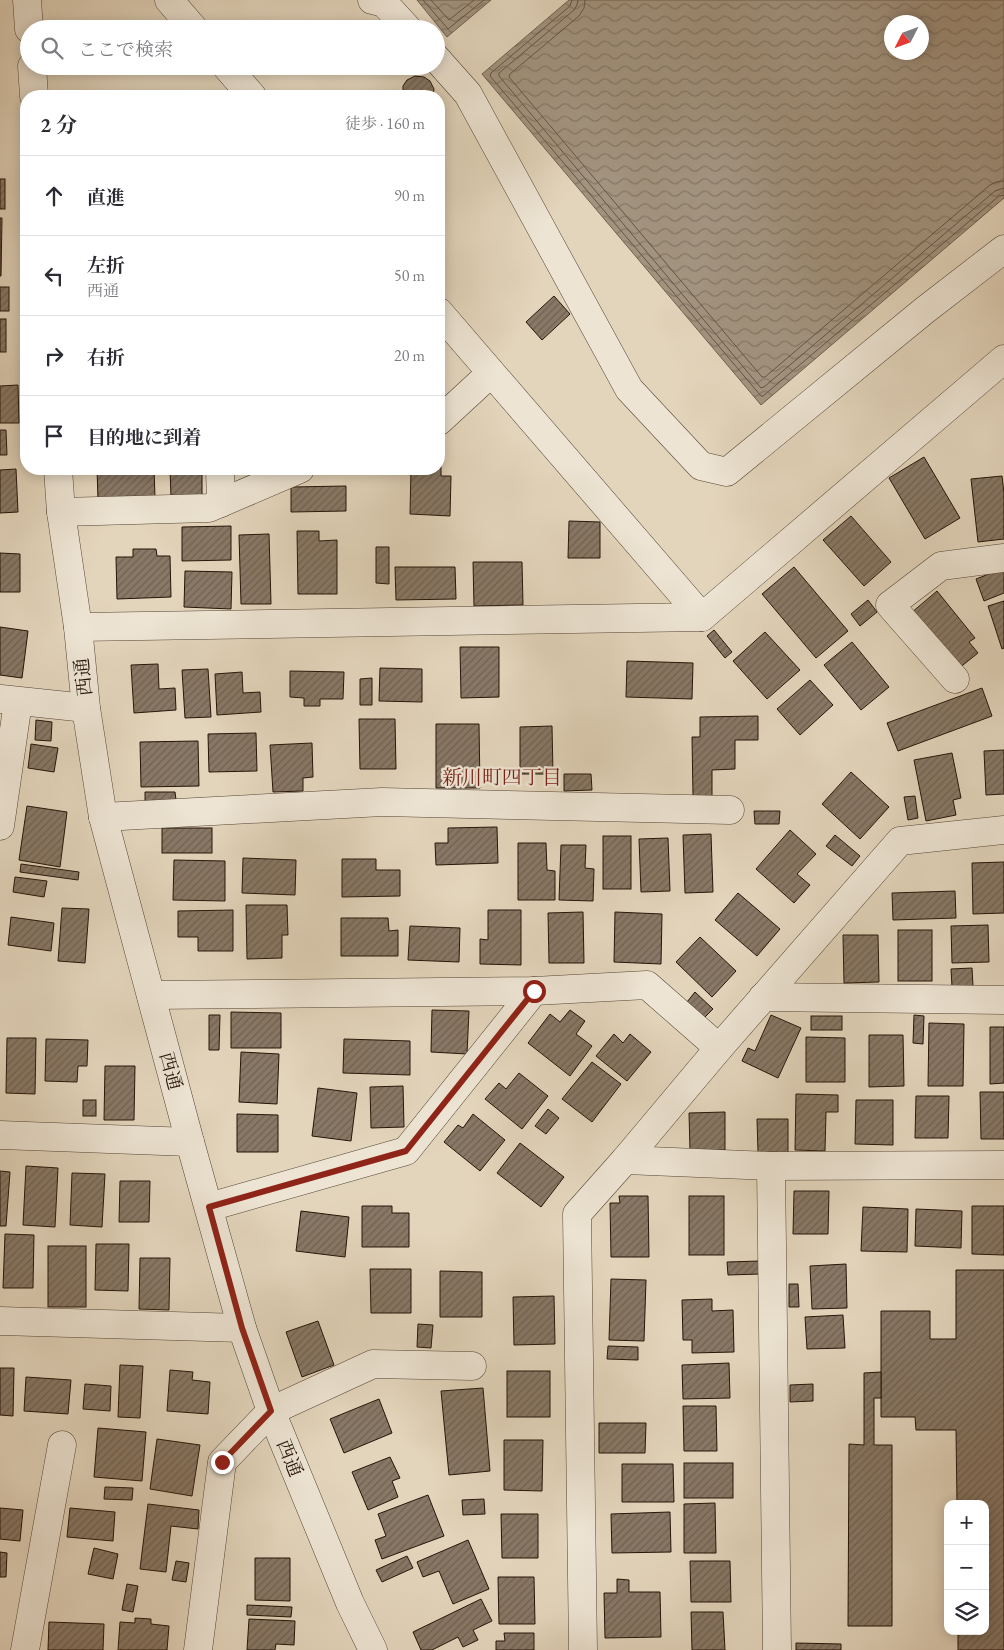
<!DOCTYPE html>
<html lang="ja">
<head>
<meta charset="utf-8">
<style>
  :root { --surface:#fff; --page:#f2f2f3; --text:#2b2b33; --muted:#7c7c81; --line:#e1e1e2 }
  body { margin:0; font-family:"EB Garamond","Noto Serif JP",serif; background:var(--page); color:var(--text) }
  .controls { position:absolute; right:15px; bottom:15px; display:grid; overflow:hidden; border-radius:10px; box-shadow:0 2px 12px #0003 }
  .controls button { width:45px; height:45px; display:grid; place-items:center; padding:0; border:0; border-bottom:1px solid var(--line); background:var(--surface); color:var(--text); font:25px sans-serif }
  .compass { position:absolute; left:884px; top:15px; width:45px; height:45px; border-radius:50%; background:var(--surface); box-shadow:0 2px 12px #0003; rotate:228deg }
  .stop { position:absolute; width:15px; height:15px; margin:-11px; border:4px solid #8f2418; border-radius:50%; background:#fff }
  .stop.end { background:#8f2418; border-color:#fff; box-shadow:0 1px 5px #0008 }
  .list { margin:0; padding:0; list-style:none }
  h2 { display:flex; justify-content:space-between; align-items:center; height:65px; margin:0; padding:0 20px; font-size:21px }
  h2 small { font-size:16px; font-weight:400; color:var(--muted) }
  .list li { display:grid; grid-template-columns:32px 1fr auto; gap:15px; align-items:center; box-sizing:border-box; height:80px; padding:0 20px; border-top:1px solid var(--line) }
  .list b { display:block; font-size:19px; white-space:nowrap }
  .list p { margin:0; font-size:16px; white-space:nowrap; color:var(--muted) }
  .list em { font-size:16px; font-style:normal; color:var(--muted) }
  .icon { flex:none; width:28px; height:28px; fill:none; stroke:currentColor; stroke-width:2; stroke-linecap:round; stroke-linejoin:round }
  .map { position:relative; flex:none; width:1004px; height:1650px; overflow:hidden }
  .search { position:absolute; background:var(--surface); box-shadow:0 2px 12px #0003; left:20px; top:20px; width:425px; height:55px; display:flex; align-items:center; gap:12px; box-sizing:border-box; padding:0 18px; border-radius:28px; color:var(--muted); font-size:19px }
  .panel { position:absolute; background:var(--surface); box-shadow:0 2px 12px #0003; left:20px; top:90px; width:425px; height:385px; border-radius:20px }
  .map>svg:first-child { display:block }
  .water { fill:url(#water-waves); stroke:#70604f; fill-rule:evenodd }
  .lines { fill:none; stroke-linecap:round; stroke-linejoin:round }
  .shore { stroke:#645444; stroke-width:1 }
  .building { fill:url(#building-hatch); stroke:#251408 }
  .minor-casing { stroke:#544435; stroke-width:29 }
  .minor { stroke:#ede4d3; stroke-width:28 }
  .route { stroke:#8f2418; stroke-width:6 }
  .labels { text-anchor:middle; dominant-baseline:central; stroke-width:4.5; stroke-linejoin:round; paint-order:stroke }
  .street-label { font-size:19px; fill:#251408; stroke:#ede4d3 }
  .neighbourhood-label { font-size:20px; fill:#7a1f14; stroke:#ede4d3 }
</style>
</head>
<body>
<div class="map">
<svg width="1004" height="1650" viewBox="0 0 1004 1650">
  <defs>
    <pattern id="water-waves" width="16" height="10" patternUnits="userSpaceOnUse" patternTransform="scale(1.25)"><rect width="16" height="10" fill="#a2937f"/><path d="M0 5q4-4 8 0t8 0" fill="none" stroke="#847766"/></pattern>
    <pattern id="building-hatch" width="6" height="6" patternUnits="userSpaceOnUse" patternTransform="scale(1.25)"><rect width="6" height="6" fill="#887866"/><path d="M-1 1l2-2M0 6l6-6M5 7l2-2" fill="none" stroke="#6f6152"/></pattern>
  </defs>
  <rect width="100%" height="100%" fill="#e3d5bc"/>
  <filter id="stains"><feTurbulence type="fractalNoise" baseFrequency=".004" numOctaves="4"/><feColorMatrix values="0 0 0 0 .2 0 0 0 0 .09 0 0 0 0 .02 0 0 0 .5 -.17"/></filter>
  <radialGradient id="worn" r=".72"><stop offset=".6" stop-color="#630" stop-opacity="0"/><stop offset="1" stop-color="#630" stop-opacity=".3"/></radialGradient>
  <!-- water -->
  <g class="water">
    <polygon points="417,0 491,0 447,37"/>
    <path d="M 569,0 L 1004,0 L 1004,198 L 761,405 L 482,74 ZM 892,22 L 922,22 L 922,52 L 892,52 Z"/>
  </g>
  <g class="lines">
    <!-- shore -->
    <g class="shore">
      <polyline points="423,0 448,29 484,0"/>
      <polyline points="431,0 449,20 474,0"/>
      <polyline points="572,0 570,6 491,73 490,76 761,396 763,396 999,196 1004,195"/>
      <polyline points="578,0 577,5 574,10 499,73 499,76 761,388 764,387 995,191 1004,188"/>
      <polyline points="585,0 584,8 579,16 510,74 509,77 762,377 765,377 990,185 996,182 1004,181"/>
    </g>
  </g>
  <!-- building -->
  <g class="building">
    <polygon points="415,76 424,77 430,81 434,89 433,96 403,96 403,86 407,80"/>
    <rect x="0" y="179" width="5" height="30"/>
    <polygon points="0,218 2,218 1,276 0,276"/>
    <rect x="0" y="287" width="9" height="24"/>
    <polygon points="554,296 570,314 542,340 526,322"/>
    <rect x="0" y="319" width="6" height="33"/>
    <polygon points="18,385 19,423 0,423 0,386"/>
    <polygon points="0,430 6,430 7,455 0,455"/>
    <polygon points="924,457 960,518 925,539 889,478"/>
    <polygon points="439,461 441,461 441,476 451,476 450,516 410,514 411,469 439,469"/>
    <polygon points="16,469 18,512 0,513 0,470"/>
    <polygon points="97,469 154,469 155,497 98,499"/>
    <polygon points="170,469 202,469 202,497 171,497"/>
    <polygon points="1002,476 1004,493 1004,539 978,542 971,479"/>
    <polygon points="346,486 346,511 291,512 291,487"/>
    <polygon points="851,516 891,562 864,586 823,540"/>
    <polygon points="569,521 600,522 600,558 568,558"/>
    <polygon points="231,526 231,560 182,561 182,527"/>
    <polygon points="297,531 319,531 319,541 337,540 337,594 298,594"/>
    <polygon points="269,534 271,604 241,604 239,535"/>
    <polygon points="376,547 389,547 389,584 376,583"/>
    <polygon points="133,549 156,549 157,556 170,556 171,597 117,599 116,557 133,557"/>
    <polygon points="0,553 20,554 20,592 0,592"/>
    <polygon points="473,562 522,562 523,605 474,606"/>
    <polygon points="395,567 455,567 456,599 396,600"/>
    <polygon points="794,567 848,631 816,658 762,594"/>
    <polygon points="1004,568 1004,593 984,601 976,579"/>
    <polygon points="185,571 232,572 231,609 184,607"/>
    <polygon points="937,591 975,638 969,642 978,653 958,669 911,613"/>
    <polygon points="868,600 877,612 860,626 851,614"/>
    <polygon points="1004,601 1004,648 1002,649 988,606"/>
    <polygon points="0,627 28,631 22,678 0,675"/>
    <polygon points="714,630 732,652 725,658 707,636"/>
    <polygon points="765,632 800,670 767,699 733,661"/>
    <polygon points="852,642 889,687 861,710 824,665"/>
    <polygon points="460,647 499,647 499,697 461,698"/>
    <polygon points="627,661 693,663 692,699 626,697"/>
    <polygon points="158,664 159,689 175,688 176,710 134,713 131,665"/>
    <polygon points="380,668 422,669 422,702 379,701"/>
    <polygon points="208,669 211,717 185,718 182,670"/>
    <polygon points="290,671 344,672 343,699 320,699 320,706 304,706 304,698 290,697"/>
    <polygon points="242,672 243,693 260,692 261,712 217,715 215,674"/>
    <polygon points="372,678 372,705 360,705 360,679"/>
    <polygon points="810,680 833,705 800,735 777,709"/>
    <polygon points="982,688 992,716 898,751 887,723"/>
    <polygon points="758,716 758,740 735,740 735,769 712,770 712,796 693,796 692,737 700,737 700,717"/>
    <polygon points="359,719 395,719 396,769 360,769"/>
    <polygon points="36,720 52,722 51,741 35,740"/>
    <polygon points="436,724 479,724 480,788 436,788"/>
    <polygon points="552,726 553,774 520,774 520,727"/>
    <polygon points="256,733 257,771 209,772 208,734"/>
    <polygon points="198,741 199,786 141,787 140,742"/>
    <polygon points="312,743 313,777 303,778 303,791 273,792 270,745"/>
    <polygon points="31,744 58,748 54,772 28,768"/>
    <polygon points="1004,750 1004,794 986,795 984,751"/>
    <polygon points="952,753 961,798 953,800 956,815 926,821 914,760"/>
    <polygon points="851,772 889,807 860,839 822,804"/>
    <polygon points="564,774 591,774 592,790 564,791"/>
    <polygon points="145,792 175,792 176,800 145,801"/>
    <polygon points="915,796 918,818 908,820 904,797"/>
    <polygon points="27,806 67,812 60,867 19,860"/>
    <polygon points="754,811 780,811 779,824 755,824"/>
    <polygon points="497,827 498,863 436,865 435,843 448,843 448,828"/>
    <rect x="162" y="828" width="50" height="25"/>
    <polygon points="790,830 816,854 797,874 810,885 794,903 756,869"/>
    <polygon points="711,834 713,892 685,893 683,835"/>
    <polygon points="835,835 860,856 852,866 826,846"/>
    <rect x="603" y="836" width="28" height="53"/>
    <polygon points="668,838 670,891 641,892 639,839"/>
    <polygon points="518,843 546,843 547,870 555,871 555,900 518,900"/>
    <polygon points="561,845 586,845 585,868 594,869 593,901 559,900"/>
    <polygon points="243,858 296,860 295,895 242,893"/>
    <polygon points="342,859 376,859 376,870 400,870 400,896 342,897"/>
    <polygon points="174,860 225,861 225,901 173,900"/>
    <polygon points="1004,862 1004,913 973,914 972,863"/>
    <polygon points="21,864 79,872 78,880 20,872"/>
    <polygon points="15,877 47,881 44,897 13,892"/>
    <polygon points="955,891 956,918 893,920 892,893"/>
    <polygon points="738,893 780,929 757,956 715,920"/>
    <polygon points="246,905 287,905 288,935 282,935 282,958 247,959"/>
    <polygon points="62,908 89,909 85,963 58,961"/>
    <polygon points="233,910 233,951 198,951 198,937 178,937 178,911"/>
    <polygon points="488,910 521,910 521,965 480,964 480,939 488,940"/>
    <polygon points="583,912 584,963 549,963 548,913"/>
    <polygon points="615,912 662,914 661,964 614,962"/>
    <polygon points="11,917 54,923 51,951 8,945"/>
    <polygon points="341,918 388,918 389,931 398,930 398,956 341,956"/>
    <polygon points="988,925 989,962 952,963 951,926"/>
    <polygon points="410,926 460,928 459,962 408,960"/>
    <rect x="898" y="930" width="34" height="51"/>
    <polygon points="843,935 878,935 879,982 844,983"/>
    <polygon points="700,937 736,971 712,997 676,962"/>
    <polygon points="972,968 973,986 952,987 951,969"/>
    <polygon points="695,992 713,1009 704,1018 687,1002"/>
    <polygon points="432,1010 469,1011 467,1054 431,1052"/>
    <polygon points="570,1010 585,1021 576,1034 592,1046 570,1076 528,1043 550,1014 560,1022"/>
    <polygon points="231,1012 281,1013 281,1048 231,1048"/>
    <polygon points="209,1015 220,1015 219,1050 209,1050"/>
    <polygon points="771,1015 801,1028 778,1078 742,1061 748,1048 755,1051"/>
    <polygon points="914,1015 924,1016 923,1044 913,1043"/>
    <rect x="811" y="1016" width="31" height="14"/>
    <polygon points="929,1023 964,1024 963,1086 928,1086"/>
    <polygon points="990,1027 1004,1027 1004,1083 990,1084"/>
    <polygon points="614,1034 623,1043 630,1034 651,1052 627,1081 596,1056"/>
    <polygon points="869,1035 903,1035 904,1086 869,1087"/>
    <polygon points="806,1037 845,1038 845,1082 806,1082"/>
    <polygon points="7,1038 36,1038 35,1094 6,1093"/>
    <polygon points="46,1039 88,1040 87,1066 78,1066 77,1082 45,1081"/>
    <polygon points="344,1039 410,1041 410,1075 343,1073"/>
    <polygon points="241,1052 279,1054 277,1104 239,1102"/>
    <polygon points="592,1062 621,1084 592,1122 562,1099"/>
    <polygon points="105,1066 135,1066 134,1120 104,1120"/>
    <polygon points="519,1073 548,1096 522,1129 485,1099 499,1083 506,1089"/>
    <polygon points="403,1086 404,1127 371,1128 370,1087"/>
    <polygon points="318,1088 357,1093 351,1141 312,1136"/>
    <polygon points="980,1092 1004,1092 1004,1139 981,1139"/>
    <polygon points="796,1094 838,1095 838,1112 826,1112 825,1151 795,1150"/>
    <polygon points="916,1096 949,1096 948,1138 915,1138"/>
    <rect x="83" y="1100" width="13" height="16"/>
    <polygon points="856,1100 893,1100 893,1145 855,1144"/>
    <polygon points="548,1109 559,1118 546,1134 535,1126"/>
    <polygon points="725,1112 725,1150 690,1150 689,1113"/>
    <polygon points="237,1114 278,1115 278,1152 237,1152"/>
    <polygon points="473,1114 505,1140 480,1171 444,1142 458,1125 463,1128"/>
    <polygon points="757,1119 788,1119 788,1153 758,1152"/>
    <polygon points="520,1143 564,1177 541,1207 497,1173"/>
    <polygon points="26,1166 58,1168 55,1227 23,1225"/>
    <polygon points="0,1171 10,1172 6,1226 0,1226"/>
    <polygon points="72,1173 105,1174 102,1227 70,1225"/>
    <polygon points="120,1181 150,1181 149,1222 119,1222"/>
    <polygon points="794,1191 829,1191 828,1234 793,1234"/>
    <polygon points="619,1196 648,1196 649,1257 611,1257 610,1203 620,1203"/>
    <rect x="689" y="1196" width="35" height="59"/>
    <polygon points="362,1206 392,1206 392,1213 409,1213 409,1247 362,1247"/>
    <polygon points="972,1206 1004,1206 1004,1255 972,1254"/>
    <polygon points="863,1207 908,1209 907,1252 861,1251"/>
    <polygon points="916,1209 962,1211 961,1248 915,1246"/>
    <polygon points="301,1211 349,1217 345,1257 296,1251"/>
    <polygon points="5,1234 34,1235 33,1288 3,1288"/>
    <polygon points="96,1244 129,1244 128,1291 95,1290"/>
    <rect x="48" y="1246" width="38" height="61"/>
    <polygon points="140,1258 170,1258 169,1310 139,1309"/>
    <polygon points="760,1261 760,1274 728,1275 727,1262"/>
    <polygon points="846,1264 847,1308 812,1309 810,1266"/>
    <polygon points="370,1269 411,1269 411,1313 371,1313"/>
    <polygon points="956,1270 1004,1270 1004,1650 958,1650 958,1631 985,1631 985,1504 957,1504 956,1430 916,1430 915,1417 881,1417 881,1311 930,1311 930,1339 956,1339"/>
    <polygon points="440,1271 482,1272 482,1317 440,1317"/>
    <polygon points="611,1279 646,1280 644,1341 609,1340"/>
    <polygon points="789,1284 798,1284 799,1307 789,1307"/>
    <polygon points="554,1296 555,1344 514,1345 513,1297"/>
    <polygon points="712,1299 712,1311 733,1310 734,1352 692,1353 692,1340 683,1340 682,1300"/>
    <polygon points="843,1315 845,1348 807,1349 805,1317"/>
    <polygon points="318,1321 334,1365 302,1377 286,1332"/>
    <polygon points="418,1324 433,1325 431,1348 417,1347"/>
    <polygon points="608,1346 638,1347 638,1360 607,1359"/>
    <polygon points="729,1363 730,1398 683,1399 682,1365"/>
    <polygon points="120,1365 143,1366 140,1418 118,1417"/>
    <polygon points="0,1368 14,1368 13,1416 0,1415"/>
    <polygon points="170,1370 193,1372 192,1380 210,1382 208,1414 167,1411"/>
    <rect x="507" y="1371" width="43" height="46"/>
    <polygon points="881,1372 881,1398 874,1398 874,1445 892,1445 892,1626 848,1626 849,1444 864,1445 864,1373"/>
    <polygon points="26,1377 71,1380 68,1414 24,1411"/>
    <polygon points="85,1384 111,1386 110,1411 83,1409"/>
    <polygon points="813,1384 813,1401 790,1402 790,1385"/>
    <polygon points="483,1388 490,1471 449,1475 441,1391"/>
    <polygon points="379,1399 392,1433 344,1453 330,1419"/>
    <polygon points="683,1406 716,1406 717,1451 684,1451"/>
    <polygon points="599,1423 646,1423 645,1453 599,1453"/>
    <polygon points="98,1428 146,1432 142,1481 94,1477"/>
    <polygon points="157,1439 200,1445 192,1496 150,1489"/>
    <polygon points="504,1440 543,1440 542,1491 504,1490"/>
    <polygon points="390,1457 400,1478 392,1481 398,1497 368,1510 352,1472"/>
    <rect x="684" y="1463" width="49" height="35"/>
    <polygon points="622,1464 673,1464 674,1502 622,1502"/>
    <polygon points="105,1487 133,1488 132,1500 104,1499"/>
    <polygon points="428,1495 444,1536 382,1559 375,1540 386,1536 378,1514"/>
    <polygon points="484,1499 485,1514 463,1515 462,1500"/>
    <polygon points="715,1503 716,1553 684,1553 684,1504"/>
    <polygon points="148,1504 199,1510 198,1529 171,1526 166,1572 140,1569"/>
    <polygon points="0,1508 23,1510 20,1541 0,1539"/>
    <polygon points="70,1508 115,1512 113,1541 67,1537"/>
    <polygon points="670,1512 671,1552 612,1553 611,1514"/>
    <polygon points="501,1514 538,1514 538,1558 502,1558"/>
    <polygon points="468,1540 489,1589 453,1604 439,1571 423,1577 417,1562"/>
    <polygon points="94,1548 118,1554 113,1579 88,1574"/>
    <polygon points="0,1552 7,1553 6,1577 0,1577"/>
    <polygon points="407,1556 413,1568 382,1582 376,1570"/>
    <polygon points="255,1558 290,1558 290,1601 255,1600"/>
    <polygon points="176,1561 189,1563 186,1582 172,1580"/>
    <polygon points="690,1561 730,1561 731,1602 691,1602"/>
    <polygon points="498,1577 534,1577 535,1624 499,1624"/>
    <polygon points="617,1579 629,1580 629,1592 660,1592 661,1637 605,1638 604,1593 617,1593"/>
    <polygon points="127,1584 138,1586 133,1612 122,1610"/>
    <polygon points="481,1599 492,1621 473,1630 478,1640 463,1647 458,1637 432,1650 421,1650 413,1632"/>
    <polygon points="247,1605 292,1607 291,1617 247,1615"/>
    <polygon points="691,1612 723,1612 725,1650 692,1650"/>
    <polygon points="135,1618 151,1619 151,1624 169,1626 167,1650 118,1650 120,1622 135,1623"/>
    <polygon points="249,1619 295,1621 294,1645 276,1644 275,1650 247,1650"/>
    <polygon points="49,1622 104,1624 103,1650 48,1650"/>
    <polygon points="504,1633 534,1633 534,1650 496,1650 496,1641 505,1641"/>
    <polygon points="796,1643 841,1644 841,1650 796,1650"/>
  </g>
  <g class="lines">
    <!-- minor casing -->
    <g class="minor-casing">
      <g id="minor">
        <polyline points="27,0 29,29"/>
        <polyline points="169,0 194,29"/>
        <polyline points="372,0 384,3 408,29"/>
        <polyline points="436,58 468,94 629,389 701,466 727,472 925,310 1004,249"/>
        <polyline points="32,66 34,96"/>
        <polyline points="226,66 252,96"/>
        <polyline points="439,312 702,617 1004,359"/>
        <polyline points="439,421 491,373"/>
        <polyline points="58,469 61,512 78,627 86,708 103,817 190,1142 242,1328 271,1411 350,1603 373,1650"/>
        <polyline points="220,469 221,503"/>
        <polyline points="61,512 209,508 300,469"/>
        <polyline points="78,627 702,617"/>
        <polyline points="955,679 890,605 941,566 1004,558"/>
        <polyline points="1,699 86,708"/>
        <polyline points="103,817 382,802 730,810"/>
        <polyline points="0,826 18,702"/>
        <polyline points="151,995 534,991 647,985 719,1048"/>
        <polyline points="763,997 1004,1000"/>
        <polyline points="0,1135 190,1142"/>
        <polyline points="625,1160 771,1166 1004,1165"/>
        <polyline points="771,1166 777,1650"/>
        <polyline points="209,1207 406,1151 534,991"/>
        <polyline points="0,1321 242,1328"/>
        <polyline points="25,1650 62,1445"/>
        <polyline points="198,1650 222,1462 271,1411 373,1364 472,1366"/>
        <polyline points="583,1650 577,1214 625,1160 719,1048 900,841 1004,830"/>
      </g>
    </g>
    <!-- minor -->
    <use href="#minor" class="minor"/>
  </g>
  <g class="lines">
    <!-- route -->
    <polyline class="route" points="222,1462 271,1411 242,1328 209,1207 406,1151 534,991"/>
  </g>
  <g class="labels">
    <!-- street labels -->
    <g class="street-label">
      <text transform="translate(83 677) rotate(-96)">西通</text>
      <text transform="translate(171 1071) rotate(75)">西通</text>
      <text transform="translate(290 1458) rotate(68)">西通</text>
    </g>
    <!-- neighbourhood labels -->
    <g class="neighbourhood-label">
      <text x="502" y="777">新川町四丁目</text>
    </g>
  </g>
  <rect width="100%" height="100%" filter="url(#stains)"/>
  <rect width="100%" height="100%" fill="url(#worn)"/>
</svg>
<div class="controls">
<button>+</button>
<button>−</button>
<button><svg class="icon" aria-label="layers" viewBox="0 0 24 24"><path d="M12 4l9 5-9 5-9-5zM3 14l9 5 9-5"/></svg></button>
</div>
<svg class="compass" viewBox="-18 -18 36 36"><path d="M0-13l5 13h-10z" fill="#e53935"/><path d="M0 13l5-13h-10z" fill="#7c7c81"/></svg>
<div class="stop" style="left:534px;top:991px"></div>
<div class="stop end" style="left:222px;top:1462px"></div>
<div class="search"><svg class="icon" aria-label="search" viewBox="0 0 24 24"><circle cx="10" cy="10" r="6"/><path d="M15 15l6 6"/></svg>ここで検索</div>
<section class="panel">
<h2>2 分<small>徒歩 · 160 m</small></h2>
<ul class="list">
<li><svg class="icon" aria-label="ahead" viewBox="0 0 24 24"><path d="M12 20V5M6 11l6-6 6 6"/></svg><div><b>直進</b></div><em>90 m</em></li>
<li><svg class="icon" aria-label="left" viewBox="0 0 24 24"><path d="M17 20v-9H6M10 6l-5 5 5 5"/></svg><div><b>左折</b><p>西通</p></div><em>50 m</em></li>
<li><svg class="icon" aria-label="right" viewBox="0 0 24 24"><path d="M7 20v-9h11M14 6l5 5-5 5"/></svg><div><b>右折</b></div><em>20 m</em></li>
<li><svg class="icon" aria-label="arrive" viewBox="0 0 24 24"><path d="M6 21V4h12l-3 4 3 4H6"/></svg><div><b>目的地に到着</b></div></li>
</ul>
</section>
</div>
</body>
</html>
